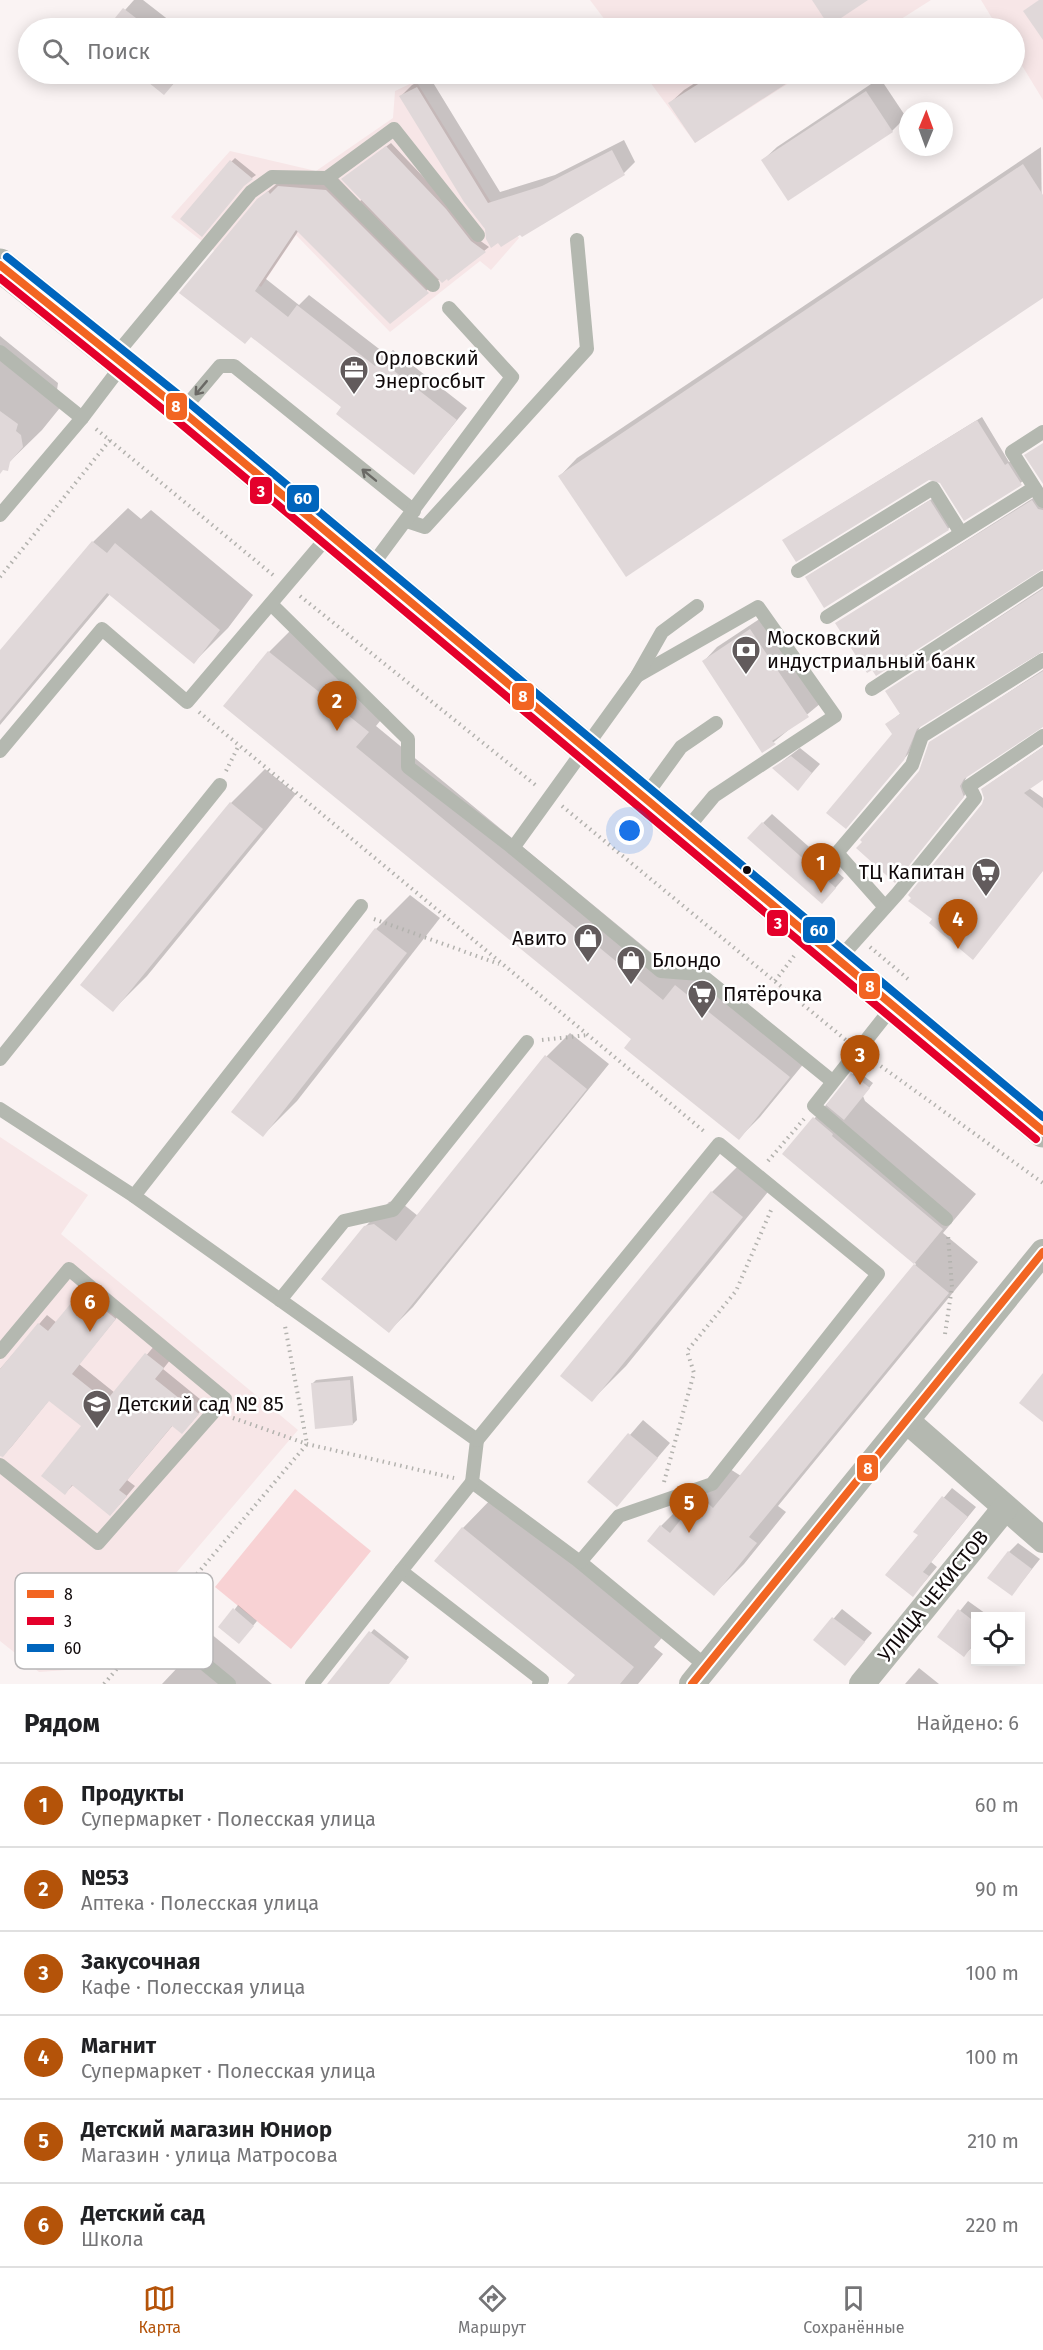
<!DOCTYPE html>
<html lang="ru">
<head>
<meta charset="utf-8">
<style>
  :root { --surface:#fff; --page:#f2f2f2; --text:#202124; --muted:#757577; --line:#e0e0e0; --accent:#b45309 }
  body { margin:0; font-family:"Fira Sans",sans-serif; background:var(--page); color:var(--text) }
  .controls { position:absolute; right:18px; bottom:18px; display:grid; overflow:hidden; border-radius:0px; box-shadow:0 3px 15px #0003 }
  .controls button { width:54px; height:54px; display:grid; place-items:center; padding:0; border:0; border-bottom:2px solid var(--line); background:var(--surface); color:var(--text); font:30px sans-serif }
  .compass { position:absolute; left:899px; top:102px; width:54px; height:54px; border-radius:50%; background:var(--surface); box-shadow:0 3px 15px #0003; rotate:1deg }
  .you { position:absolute; left:630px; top:831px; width:21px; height:21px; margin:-15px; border:4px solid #fff; border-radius:50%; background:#1a73e8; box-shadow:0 0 0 9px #1a73e833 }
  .badge { display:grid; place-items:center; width:39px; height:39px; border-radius:50%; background:var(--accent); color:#fff; font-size:20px; font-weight:700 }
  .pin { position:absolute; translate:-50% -50px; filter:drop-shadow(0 2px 3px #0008) }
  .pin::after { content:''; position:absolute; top:32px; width:21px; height:18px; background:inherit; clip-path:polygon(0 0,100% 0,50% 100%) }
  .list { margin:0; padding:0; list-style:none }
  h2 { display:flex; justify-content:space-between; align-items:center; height:78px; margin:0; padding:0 24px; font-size:26px }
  h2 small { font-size:20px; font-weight:400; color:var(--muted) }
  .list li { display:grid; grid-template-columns:39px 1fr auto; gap:18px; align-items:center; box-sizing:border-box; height:84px; padding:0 24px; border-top:2px solid var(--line) }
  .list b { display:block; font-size:22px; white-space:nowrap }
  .list p { margin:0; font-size:20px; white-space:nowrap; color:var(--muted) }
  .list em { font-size:20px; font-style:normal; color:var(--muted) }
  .icon { flex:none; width:33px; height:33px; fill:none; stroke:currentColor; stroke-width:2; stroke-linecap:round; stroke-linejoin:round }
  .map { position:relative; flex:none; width:1043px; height:1684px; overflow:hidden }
  .search { position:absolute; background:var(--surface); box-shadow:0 3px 15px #0003; left:18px; right:18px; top:18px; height:66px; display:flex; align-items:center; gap:15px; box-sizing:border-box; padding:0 21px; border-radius:33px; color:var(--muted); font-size:22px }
  .sheet { height:582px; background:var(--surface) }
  nav { display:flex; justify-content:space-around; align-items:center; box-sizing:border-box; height:84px; border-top:2px solid var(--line); background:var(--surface); font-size:16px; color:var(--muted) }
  nav a { display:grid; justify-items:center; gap:3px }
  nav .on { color:var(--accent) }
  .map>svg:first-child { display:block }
  .built { fill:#f7e6e7 }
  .green { fill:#f8d2d4 }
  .shadow { fill:#0003 }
  .building { fill:#e0d8d9 }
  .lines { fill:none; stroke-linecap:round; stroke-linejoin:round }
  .path { stroke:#b3b2ae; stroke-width:4; stroke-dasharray:1.5 4.5; stroke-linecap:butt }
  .service { stroke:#b4b8b0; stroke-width:14 }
  .minor { stroke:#b4b8b0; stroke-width:26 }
  .tertiary { stroke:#b4b8b0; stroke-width:33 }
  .bus-1-casing { stroke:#fff; stroke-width:12 }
  .bus-2-casing { stroke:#fff; stroke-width:12 }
  .bus-3-casing { stroke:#fff; stroke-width:12 }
  .bus-1 { stroke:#f26522; stroke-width:8 }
  .bus-2 { stroke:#e4002b; stroke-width:8 }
  .bus-3 { stroke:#0065bd; stroke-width:8 }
  .oneway { stroke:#6a6965 }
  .bus-dot { fill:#10090a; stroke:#fff; stroke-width:2 }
  .labels { text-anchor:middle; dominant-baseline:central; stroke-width:5; stroke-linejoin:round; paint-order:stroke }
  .poi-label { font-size:20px; fill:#10090a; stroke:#fff; text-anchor:start }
  .street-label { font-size:20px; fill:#10090a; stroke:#fff }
  .key { fill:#fff; stroke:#b7b5b6; stroke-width:1.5 }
  .key-label { font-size:16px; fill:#10090a }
  .line-badge { stroke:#fff; stroke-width:2 }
  .badge-label { font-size:16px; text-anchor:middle; font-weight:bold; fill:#fff }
</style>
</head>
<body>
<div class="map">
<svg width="1043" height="1684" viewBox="0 0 1043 1684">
  <rect width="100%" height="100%" fill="#faf3f3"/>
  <!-- built -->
  <g class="built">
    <polygon points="590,0 931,0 887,28 611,28"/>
    <polygon points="981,0 1043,0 1043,100 1015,54 1014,28 998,28"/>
    <polygon points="644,74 803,74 695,143"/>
    <polygon points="416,81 492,204 519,238 491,270 480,261 390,332 296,235 261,287 171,217 230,151 316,171 393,118 395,91"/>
    <polygon points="0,1137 88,1195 61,1234 298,1430 95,1668 39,1672 0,1641"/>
  </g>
  <!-- green -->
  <polygon class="green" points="295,1489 371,1551 291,1649 215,1587"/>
  <!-- shadow -->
  <g class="shadow">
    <polygon points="134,0 143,0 179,28 109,28"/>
    <polygon points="786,23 790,28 778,28"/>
    <polygon points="140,74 183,74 164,93"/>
    <polygon points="709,74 798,74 695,141 670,103 684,90"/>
    <polygon points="429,76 500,192 555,175 624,140 635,162 624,173 487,229 401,96 412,85"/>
    <polygon points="880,78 906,117 892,131 789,199 763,160 777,147"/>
    <polygon points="391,143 450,205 475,237 489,247 449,279 440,279 390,322 299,230 266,279 299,305 309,295 387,355 393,350 467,408 414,473 344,407 252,336 258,200 280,181 338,178 360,201 363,199 347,176"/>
    <polygon points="1041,147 1043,296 560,476 577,458"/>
    <polygon points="235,158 256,175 245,183 231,162"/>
    <polygon points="0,336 58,383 57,390 63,404 42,430 0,471"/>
    <polygon points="982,417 1009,462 1013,460 1025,480 965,519 942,482 932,477 788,537"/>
    <polygon points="1038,495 1043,501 1043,569 837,623"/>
    <polygon points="935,497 952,525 948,529 811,574"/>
    <polygon points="128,508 141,519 151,510 253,595 228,628 194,662 110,594 0,725 0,652 93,542"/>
    <polygon points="1043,588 1043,651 921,724 909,753 851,821 894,734 887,724 901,713 887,691"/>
    <polygon points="764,616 821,703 763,751 704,661 717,647"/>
    <polygon points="290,631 389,710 376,726 683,979 698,965 810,1056 760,1117 739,1138 633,1039 225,706 269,652"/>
    <polygon points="1043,670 1043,725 968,774 965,780 969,790 900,875 920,771 931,743"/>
    <polygon points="1043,747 1043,778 1029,788 1043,798 1043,870 973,958 986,798 982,789"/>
    <polygon points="800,748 820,764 806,780 774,768"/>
    <polygon points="265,769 296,794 147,976 113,1010 231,803"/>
    <polygon points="772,814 844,878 830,894 763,823"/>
    <polygon points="410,895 440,918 297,1101 263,1135 376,929"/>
    <polygon points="570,1033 609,1064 413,1307 389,1331 365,1227 389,1202 398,1200 418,1216 547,1056"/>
    <polygon points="856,1070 873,1083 863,1096 865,1101 976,1194 943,1233 978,1262 778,1506 786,1512 744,1564 714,1594 661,1526 691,1496 697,1501 730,1469 741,1476 916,1264 784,1154"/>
    <polygon points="746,1158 776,1182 626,1366 592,1400 712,1192"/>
    <polygon points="91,1283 123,1310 79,1364 115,1393 155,1345 171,1359 163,1369 206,1404 191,1423 173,1425 127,1480 135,1486 119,1505 74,1484 65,1493 83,1426 50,1399 12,1446 3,1455 0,1452 0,1369 47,1315 57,1323"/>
    <polygon points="353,1376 357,1420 353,1424 312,1384 316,1380"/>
    <polygon points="643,1420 670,1443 617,1505 589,1482"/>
    <polygon points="952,1488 976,1507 931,1562 937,1567 921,1586 920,1535 915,1532"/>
    <polygon points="497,1493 667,1632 654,1647 663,1654 638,1684 569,1684 577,1675 436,1560 463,1528"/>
    <polygon points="1018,1543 1040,1559 1012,1594 1009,1552"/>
    <polygon points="968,1601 989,1616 976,1616 976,1643 964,1655 939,1637"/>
    <polygon points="238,1605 257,1621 239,1642 235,1609"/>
    <polygon points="842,1609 872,1633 845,1664 815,1640"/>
    <polygon points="374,1629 409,1657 388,1684 329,1684"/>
    <polygon points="210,1633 272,1684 162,1684"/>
    <polygon points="919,1668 939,1684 905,1684"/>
  </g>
  <!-- building -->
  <g class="building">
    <polygon points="812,0 868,0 829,26"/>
    <polygon points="1039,0 1043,0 1043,40 1023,11"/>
    <polygon points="123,8 149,28 107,28"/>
    <polygon points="138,74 182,74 164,95"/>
    <polygon points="714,74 801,74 695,143 668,103"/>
    <polygon points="417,87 488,203 542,186 612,150 625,175 522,237 520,235 501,247 498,243 491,248 486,239 485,229 464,202 399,96"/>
    <polygon points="866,91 893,132 788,201 761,160"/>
    <polygon points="386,146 446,209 471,241 486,252 448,281 447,279 442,283 341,179"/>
    <polygon points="230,160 253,179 244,186 202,237 180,219"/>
    <polygon points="1023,164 1043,195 1043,298 626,577 558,476"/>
    <polygon points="278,186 326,190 429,293 390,324 296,230 255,291 288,317 297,305 375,366 380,360 457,420 414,475 336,414 341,407 251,337 245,344 179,293 257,199 268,191 270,194"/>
    <polygon points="0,411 18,424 16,431 21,435 23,447 10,462 8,471 3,470 0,474"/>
    <polygon points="977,420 1005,465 1008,463 1022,485 964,521 940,483 929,480 796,562 782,540"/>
    <polygon points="1043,443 1043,484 1024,455"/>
    <polygon points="930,500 949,530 824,608 805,577"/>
    <polygon points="1032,500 1038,509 1043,510 1043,569 876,676 872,670 867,673 835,623"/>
    <polygon points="92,541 107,553 115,543 220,630 194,664 107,593 0,721 0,650"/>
    <polygon points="1043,589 1043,651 917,729 904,760 846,829 826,813 892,734 885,724 900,714 885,691"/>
    <polygon points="750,629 809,717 772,741 776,744 762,753 702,661"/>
    <polygon points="268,651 369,732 356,747 663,1000 675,985 790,1077 739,1140 624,1048 631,1039 223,706"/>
    <polygon points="1043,671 1043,727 964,779 960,786 964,797 895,883 856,848 862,842 860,840 919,771 929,742"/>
    <polygon points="1043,747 1043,780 1024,793 1043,808 1043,871 973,960 929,923 932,919 908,901 911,898 908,895 982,804 984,798 981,789"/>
    <polygon points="791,756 812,773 798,791 772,768"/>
    <polygon points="230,802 263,829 113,1012 80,985"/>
    <polygon points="762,822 836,888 822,904 747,838"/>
    <polygon points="375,928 407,953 263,1137 231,1112"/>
    <polygon points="545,1055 587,1089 389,1333 321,1279 364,1226 374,1224 396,1241"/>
    <polygon points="851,1073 870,1088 844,1120 826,1105"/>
    <polygon points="813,1117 833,1134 832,1136 943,1229 914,1264 782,1154"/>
    <polygon points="711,1191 743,1217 592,1402 560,1376"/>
    <polygon points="914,1264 949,1293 749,1537 757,1543 714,1596 647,1541 660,1525 670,1533 698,1498 701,1497 713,1508"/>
    <polygon points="81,1291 116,1319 72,1374 106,1401 145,1353 164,1368 155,1379 199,1414 182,1434 172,1426 119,1490 127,1496 110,1516 72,1485 65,1495 41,1476 81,1426 49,1401 3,1457 0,1456 0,1369 38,1323 48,1331"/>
    <polygon points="1043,1373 1043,1422 1019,1403"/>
    <polygon points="350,1380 353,1425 315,1429 311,1383"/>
    <polygon points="628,1433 658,1458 617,1507 587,1482"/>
    <polygon points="942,1496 968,1517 923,1572 929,1576 913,1597 885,1575 918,1535 913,1532"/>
    <polygon points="462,1527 634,1667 620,1684 567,1684 575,1675 434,1561"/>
    <polygon points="1008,1551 1032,1569 1012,1596 987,1578"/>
    <polygon points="233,1608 254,1626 239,1644 218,1627"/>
    <polygon points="958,1609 975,1622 975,1642 964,1657 937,1637"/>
    <polygon points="832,1617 865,1642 845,1666 813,1640"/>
    <polygon points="369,1631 407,1661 389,1684 327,1684"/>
  </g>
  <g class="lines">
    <!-- path -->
    <g class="path">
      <polyline points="96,429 273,575"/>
      <polyline points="0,577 110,440"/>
      <polyline points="300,596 538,787"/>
      <polyline points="199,712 706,1133"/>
      <polyline points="226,771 239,745"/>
      <polyline points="562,806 846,1040"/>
      <polyline points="374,919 499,964"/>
      <polyline points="870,947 908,979"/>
      <polyline points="775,981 794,956"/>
      <polyline points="542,1040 588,1035"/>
      <polyline points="871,1059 1043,1183"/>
      <polyline points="768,1161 804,1119"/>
      <polyline points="945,1334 952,1287 948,1235"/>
      <polyline points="233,1418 307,1444 454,1478"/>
      <polyline points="664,1482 694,1373 687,1351 736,1291 772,1208"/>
      <polyline points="155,1624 194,1655"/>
      <polyline points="104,1684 307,1444 285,1326"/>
    </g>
    <!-- service -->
    <g class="service">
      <polyline points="327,178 394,129 478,235"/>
      <polyline points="0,352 82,418"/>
      <polyline points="114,357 251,192 272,177 327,178 433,285"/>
      <polyline points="182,411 220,366 234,366 414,511"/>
      <polyline points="1043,432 1012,452 1043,501"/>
      <polyline points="0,515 82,418 123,364"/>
      <polyline points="407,521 425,527 587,349 577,240"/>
      <polyline points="370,568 512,377 449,308"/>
      <polyline points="798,571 933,488 961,533"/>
      <polyline points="271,604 408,739 408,767 513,848 661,971 700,974 832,1081"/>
      <polyline points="827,617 1034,488"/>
      <polyline points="637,676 758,607 835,716 714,796 685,831"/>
      <polyline points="872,689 1043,578"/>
      <polyline points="0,751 102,629 187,702 329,535"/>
      <polyline points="644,798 681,747 716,723"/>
      <polyline points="513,848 637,676 662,632 697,606"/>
      <polyline points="885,907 837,853 912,765 922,736 1043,660"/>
      <polyline points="839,959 898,893 975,798 969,786 1043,736"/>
      <polyline points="894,1005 814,1106 946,1219"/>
      <polyline points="0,1059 220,785"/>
      <polyline points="0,1109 134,1196 477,1440 472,1482 580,1562 707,1667"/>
      <polyline points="134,1196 361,906"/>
      <polyline points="280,1300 344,1221 393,1210 527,1042"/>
      <polyline points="0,1352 69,1269 225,1399 98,1543 0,1465"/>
      <polyline points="477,1440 719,1144 878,1274 712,1484 619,1516 580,1562"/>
      <polyline points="472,1482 401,1571 542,1680 539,1684"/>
      <polyline points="206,1665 229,1684"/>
      <polyline points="312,1684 401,1571"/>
    </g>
    <!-- minor -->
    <g class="minor">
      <polyline points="907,1421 1043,1540"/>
      <polyline points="692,1684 1043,1252"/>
      <polyline points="862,1684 1005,1508"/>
    </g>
    <!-- tertiary -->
    <polyline class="tertiary" points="0,265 182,411 1043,1131"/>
    <!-- bus-1 casing -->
    <g class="bus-1-casing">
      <g id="bus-1">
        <polyline points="0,265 182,411 1043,1131"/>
        <polyline points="692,1684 1043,1252"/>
      </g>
    </g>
    <!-- bus-2 casing -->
    <g class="bus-2-casing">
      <polyline id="bus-2" points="0,278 175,419 1036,1139"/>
    </g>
    <!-- bus-3 casing -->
    <g class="bus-3-casing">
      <polyline id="bus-3" points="7,257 189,403 1043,1117"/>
    </g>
    <!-- bus-1 -->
    <use href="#bus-1" class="bus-1"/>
    <!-- bus-2 -->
    <use href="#bus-2" class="bus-2"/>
    <!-- bus-3 -->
    <use href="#bus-3" class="bus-3"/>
  </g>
  <!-- one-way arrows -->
  <defs><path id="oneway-shaft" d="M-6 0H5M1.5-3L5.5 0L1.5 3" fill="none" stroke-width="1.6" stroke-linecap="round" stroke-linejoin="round" transform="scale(1.5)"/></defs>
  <g class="oneway">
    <use href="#oneway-shaft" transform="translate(201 388) rotate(130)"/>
    <use href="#oneway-shaft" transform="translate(369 475) rotate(-141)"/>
  </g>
  <!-- icons -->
  <defs>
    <g id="office-pin" transform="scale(1.5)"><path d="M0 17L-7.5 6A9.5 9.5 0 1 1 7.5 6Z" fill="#625b5c" stroke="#fff"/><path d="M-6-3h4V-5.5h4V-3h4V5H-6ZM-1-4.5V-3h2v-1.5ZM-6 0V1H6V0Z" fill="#fff"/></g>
    <g id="bank-pin" transform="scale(1.5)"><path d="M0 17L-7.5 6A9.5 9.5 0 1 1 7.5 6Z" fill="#625b5c" stroke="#fff"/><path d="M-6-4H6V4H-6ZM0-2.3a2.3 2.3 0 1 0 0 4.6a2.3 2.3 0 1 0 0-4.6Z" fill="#fff"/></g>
    <g id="supermarket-pin" transform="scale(1.5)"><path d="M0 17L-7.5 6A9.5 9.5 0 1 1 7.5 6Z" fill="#625b5c" stroke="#fff"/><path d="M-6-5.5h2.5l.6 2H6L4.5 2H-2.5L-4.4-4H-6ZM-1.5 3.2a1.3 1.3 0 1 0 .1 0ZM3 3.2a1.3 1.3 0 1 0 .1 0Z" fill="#fff"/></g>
    <g id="shop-pin" transform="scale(1.5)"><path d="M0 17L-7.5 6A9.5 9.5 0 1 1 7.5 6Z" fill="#625b5c" stroke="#fff"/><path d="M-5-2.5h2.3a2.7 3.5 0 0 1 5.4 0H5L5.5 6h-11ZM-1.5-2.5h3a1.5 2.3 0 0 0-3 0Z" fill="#fff"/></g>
    <g id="school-pin" transform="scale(1.5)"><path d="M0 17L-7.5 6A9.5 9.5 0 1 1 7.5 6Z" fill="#625b5c" stroke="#fff"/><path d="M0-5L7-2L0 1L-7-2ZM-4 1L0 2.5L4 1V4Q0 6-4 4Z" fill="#fff"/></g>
  </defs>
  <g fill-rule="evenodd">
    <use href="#office-pin" x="354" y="370"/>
    <use href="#bank-pin" x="746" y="650"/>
    <use href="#supermarket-pin" x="986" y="872"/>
    <use href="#shop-pin" x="588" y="938"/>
    <use href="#shop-pin" x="631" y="960"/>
    <use href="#supermarket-pin" x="702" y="994"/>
    <use href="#school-pin" x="97" y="1404"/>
  </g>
  <!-- markers -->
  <circle class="bus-dot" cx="747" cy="870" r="5"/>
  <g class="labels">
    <!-- poi labels -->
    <g class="poi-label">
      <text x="375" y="358">Орловский<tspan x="375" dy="23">Энергосбыт</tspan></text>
      <text x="767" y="638">Московский<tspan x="767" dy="23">индустриальный банк</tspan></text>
      <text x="965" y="872" text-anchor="end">ТЦ Капитан</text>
      <text x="567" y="938" text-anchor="end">Авито</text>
      <text x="652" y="960">Блондо</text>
      <text x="723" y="994">Пятёрочка</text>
      <text x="118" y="1404">Детский сад № 85</text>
    </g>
    <!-- street labels -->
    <g class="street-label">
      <text transform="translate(933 1596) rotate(-51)">УЛИЦА ЧЕКИСТОВ</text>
    </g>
  </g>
  <!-- legend -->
  <rect x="15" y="1573" width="198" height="96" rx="9" class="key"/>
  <rect x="27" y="1590" width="27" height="8" fill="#f26522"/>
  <rect x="27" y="1617" width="27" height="8" fill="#e4002b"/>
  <rect x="27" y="1644" width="27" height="8" fill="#0065bd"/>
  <g class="key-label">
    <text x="64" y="1600">8</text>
    <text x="64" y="1627">3</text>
    <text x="64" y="1654">60</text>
  </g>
  <g class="line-badge">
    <rect x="165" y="392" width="23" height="29" rx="6" fill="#f26522"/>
    <rect x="249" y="476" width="24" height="29" rx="6" fill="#e4002b"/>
    <rect x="286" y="484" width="34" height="29" rx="6" fill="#0065bd"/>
    <rect x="511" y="682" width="24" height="29" rx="6" fill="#f26522"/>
    <rect x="766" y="909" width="23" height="28" rx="6" fill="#e4002b"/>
    <rect x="802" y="916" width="34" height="28" rx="6" fill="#0065bd"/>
    <rect x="858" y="972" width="23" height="28" rx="6" fill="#f26522"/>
    <rect x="856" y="1454" width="23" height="28" rx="6" fill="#f26522"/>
  </g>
  <g class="badge-label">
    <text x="176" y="412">8</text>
    <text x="261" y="497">3</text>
    <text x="303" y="504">60</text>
    <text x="523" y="702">8</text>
    <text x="778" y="929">3</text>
    <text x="819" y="936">60</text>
    <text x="870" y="992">8</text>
    <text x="868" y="1474">8</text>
  </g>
</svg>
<div class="controls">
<button><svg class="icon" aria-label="locate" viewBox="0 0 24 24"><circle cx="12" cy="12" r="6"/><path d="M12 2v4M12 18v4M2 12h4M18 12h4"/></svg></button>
</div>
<svg class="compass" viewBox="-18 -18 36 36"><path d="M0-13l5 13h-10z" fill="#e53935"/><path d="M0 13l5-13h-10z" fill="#757577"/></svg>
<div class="you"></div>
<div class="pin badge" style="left:821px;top:893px">1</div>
<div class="pin badge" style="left:337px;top:731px">2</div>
<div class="pin badge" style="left:860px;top:1085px">3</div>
<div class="pin badge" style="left:958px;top:949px">4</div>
<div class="pin badge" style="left:689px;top:1533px">5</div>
<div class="pin badge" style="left:90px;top:1332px">6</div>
<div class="search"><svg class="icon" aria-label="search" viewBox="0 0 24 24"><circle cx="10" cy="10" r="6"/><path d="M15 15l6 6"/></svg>Поиск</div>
</div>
<section class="sheet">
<h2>Рядом<small>Найдено: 6</small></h2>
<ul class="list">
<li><span class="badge">1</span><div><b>Продукты</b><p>Супермаркет · Полесская улица</p></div><em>60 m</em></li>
<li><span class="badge">2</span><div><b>№53</b><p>Аптека · Полесская улица</p></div><em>90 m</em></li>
<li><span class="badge">3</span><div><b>Закусочная</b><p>Кафе · Полесская улица</p></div><em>100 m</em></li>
<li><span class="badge">4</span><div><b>Магнит</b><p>Супермаркет · Полесская улица</p></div><em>100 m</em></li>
<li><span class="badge">5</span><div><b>Детский магазин Юниор</b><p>Магазин · улица Матросова</p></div><em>210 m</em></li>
<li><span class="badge">6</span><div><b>Детский сад</b><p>Школа</p></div><em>220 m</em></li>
</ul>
</section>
<nav>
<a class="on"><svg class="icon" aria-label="map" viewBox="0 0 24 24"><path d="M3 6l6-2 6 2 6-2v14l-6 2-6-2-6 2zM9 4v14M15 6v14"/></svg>Карта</a>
<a><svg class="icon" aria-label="directions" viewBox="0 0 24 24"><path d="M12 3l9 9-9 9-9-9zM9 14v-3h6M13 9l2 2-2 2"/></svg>Маршрут</a>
<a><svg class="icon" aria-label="saved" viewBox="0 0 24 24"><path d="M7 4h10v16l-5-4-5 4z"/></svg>Сохранённые</a>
</nav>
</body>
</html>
